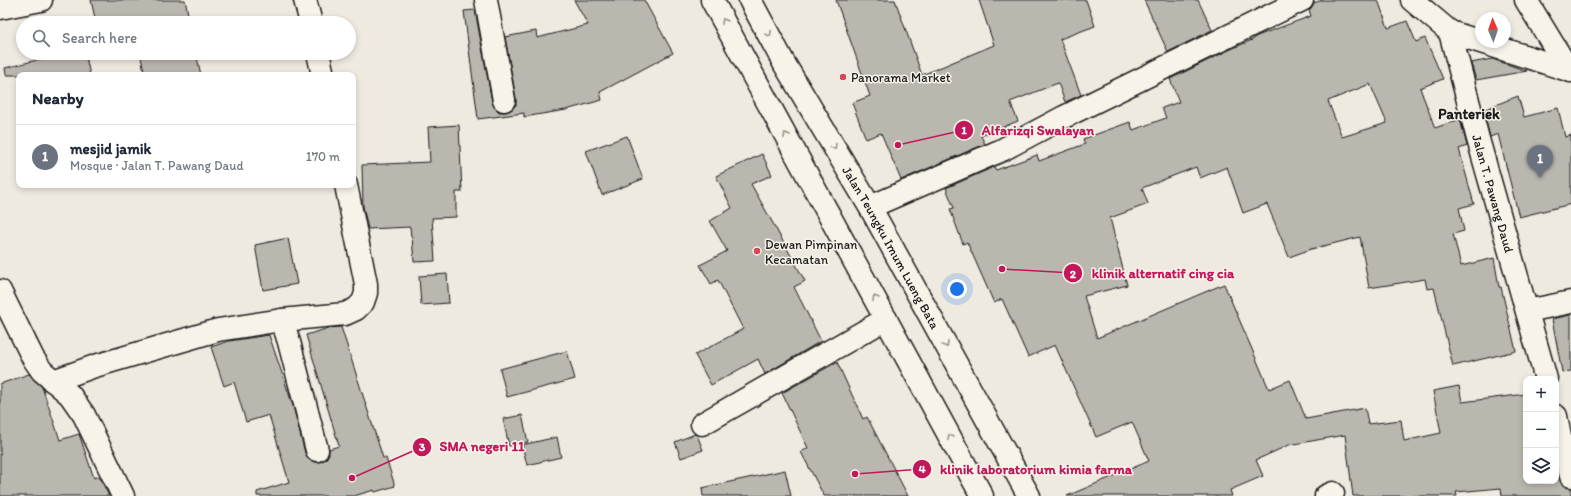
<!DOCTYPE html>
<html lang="en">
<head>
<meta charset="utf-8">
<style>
  :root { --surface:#fff; --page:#f6f6f7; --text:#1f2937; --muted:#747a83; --line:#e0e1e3; --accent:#d1495b }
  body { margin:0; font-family:Itim,sans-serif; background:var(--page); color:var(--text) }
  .controls { position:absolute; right:12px; bottom:12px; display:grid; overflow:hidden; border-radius:8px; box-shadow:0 2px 6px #0003 }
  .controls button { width:36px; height:36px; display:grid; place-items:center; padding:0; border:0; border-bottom:1px solid var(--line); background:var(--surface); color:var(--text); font:20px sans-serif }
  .compass { position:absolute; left:1475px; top:12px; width:36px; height:36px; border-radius:50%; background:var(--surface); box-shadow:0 2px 6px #0003; rotate:358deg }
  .you { position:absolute; left:957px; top:289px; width:14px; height:14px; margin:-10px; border:3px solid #fff; border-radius:50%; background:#1a73e8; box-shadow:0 0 0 6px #1a73e833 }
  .badge { display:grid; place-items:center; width:26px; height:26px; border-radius:50%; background:var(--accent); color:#fff; font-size:13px; font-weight:700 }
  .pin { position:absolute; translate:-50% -33px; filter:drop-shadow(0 1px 2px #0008) }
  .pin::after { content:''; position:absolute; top:21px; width:14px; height:12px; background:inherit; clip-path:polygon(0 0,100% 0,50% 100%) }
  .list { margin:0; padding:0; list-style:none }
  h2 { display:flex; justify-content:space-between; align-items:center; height:52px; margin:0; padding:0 16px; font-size:17px }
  h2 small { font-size:13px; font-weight:400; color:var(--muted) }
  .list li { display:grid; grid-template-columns:26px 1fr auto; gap:12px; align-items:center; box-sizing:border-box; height:64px; padding:0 16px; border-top:1px solid var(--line) }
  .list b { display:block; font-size:15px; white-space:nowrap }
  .list p { margin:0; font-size:13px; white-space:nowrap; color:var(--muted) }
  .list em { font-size:13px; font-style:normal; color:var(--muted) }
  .icon { flex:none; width:22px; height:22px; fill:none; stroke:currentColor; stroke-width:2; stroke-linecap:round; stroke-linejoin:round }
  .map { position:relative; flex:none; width:1571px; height:496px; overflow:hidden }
  .search { position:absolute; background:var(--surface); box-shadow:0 2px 6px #0003; left:16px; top:16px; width:340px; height:44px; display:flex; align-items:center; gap:10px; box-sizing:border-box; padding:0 14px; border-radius:22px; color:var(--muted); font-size:15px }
  .panel { position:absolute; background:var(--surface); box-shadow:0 2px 6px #0003; left:16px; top:72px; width:340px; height:116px; border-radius:8px }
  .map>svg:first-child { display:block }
  .building { fill:#bab7af; stroke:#1c1c1c; fill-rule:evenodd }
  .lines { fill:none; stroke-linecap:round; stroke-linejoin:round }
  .street-casing { stroke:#1c1c1c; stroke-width:25 }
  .highway-casing { stroke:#1c1c1c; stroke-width:25 }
  .street { stroke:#f7f3e8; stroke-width:22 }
  .highway { stroke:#f7f3e8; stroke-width:22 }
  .oneway { stroke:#94928c }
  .poi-dot { fill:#d1495b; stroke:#f7f3e8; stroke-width:1.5 }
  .labels { text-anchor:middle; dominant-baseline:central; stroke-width:3; stroke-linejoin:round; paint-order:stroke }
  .poi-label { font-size:13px; fill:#1c1c1c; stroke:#f7f3e8; text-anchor:start }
  .street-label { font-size:13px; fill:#1c1c1c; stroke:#f7f3e8 }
  .quarter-label { font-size:15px; font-weight:bold; fill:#1c1c1c; stroke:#f7f3e8 }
  .leader { fill:none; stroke:#c2185b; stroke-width:1.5 }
  .callout-dot { fill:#c2185b; stroke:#f7f3e8; stroke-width:1.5 }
  .mark-label { font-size:12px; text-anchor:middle; font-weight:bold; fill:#fff }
  .callout-label { font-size:14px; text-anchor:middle; font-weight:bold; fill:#c2185b; stroke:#f7f3e8; stroke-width:3; stroke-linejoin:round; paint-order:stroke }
</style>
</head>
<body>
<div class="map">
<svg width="1571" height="496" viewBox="0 0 1571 496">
  <rect width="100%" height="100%" fill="#eeeae0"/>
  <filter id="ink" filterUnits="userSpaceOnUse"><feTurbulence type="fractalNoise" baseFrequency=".025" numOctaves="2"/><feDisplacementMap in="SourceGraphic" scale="8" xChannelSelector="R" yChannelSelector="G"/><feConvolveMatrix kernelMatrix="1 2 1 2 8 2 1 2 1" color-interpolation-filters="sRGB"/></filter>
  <g filter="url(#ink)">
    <!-- building -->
    <g class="building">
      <polygon points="91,0 185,0 190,23 132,23 132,20 116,23 96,23"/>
      <polygon points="574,0 644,0 673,53 600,92 602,100 566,110 524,117 524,113 478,119 464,11 475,10 492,102 495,108 499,112 506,112 512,109 516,105 516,98 505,37 536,31 537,38 588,25"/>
      <polygon points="836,0 895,0 922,75 994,45 979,0 1086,0 1095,26 1060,39 1081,95 1065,102 1058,83 1010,102 1018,121 981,136 985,144 901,180 881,133 866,139 852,103 870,96"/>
      <polygon points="1144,0 1198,0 1212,30 1168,52"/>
      <path d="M 1322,0 L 1378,0 L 1388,28 L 1407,21 L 1416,42 L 1425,38 L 1443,79 L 1420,88 L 1435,128 L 1460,119 L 1467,146 L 1459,149 L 1474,204 L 1459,208 L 1464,231 L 1453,234 L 1461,266 L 1494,258 L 1499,287 L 1501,287 L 1516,351 L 1453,366 L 1434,288 L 1427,289 L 1425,279 L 1369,288 L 1360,237 L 1311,249 L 1289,257 L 1267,204 L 1243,213 L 1227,167 L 1200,178 L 1196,167 L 1142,188 L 1148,204 L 1110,218 L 1127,285 L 1084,296 L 1097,338 L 1224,284 L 1269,389 L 1290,380 L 1306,419 L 1365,408 L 1368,424 L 1401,420 L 1404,441 L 1441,433 L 1433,391 L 1459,386 L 1462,402 L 1526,394 L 1526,481 L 1556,481 L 1556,469 L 1562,485 L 1571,488 L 1571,496 L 1502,496 L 1501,488 L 1456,492 L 1457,496 L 1353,496 L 1345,435 L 1289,445 L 1256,460 L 1263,476 L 1230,490 L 1232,496 L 1067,496 L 1149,461 L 1132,422 L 1096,437 L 1055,345 L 1028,357 L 1002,299 L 994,303 L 967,242 L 963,244 L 950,209 L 954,208 L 946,188 L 994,167 L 996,170 L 1037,155 L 1039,161 L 1085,144 L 1083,139 L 1130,122 L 1133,130 L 1166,118 L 1162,108 L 1179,102 L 1170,79 L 1229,50 L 1254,39 L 1254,38 L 1257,36 L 1311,16 L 1309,10 L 1314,3 ZM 1370,84 L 1387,123 L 1342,137 L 1328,101 Z"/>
      <polygon points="65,53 85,53 90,75 6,75 5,68"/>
      <polygon points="140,53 196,53 201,75 145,75"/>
      <polygon points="1492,59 1527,71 1476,80 1471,63"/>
      <polygon points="1518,96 1524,117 1558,108 1565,137 1571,135 1571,204 1519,217 1498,134 1490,137 1483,110"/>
      <polygon points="459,125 462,192 456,192 456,217 432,218 435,261 414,262 412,237 411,237 410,227 368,229 363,206 362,165 430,162 428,127"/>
      <polygon points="627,136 643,179 602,195 586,151"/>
      <polygon points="762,154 772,175 751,184 805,281 794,287 821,341 765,374 758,359 711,385 695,355 743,329 718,280 711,284 700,265 727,251 710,221 732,208 716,176"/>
      <polygon points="288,238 297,284 263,290 255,245"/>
      <polygon points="447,274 449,303 421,305 419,276"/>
      <polygon points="1571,315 1571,371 1562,372 1552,319"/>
      <polygon points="341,327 383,458 386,458 395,486 375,492 374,490 354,496 257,496 257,492 289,482 269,415 246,422 234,382 224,386 211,347 229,341 269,335 293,406 305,453 308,459 314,462 320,462 326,459 329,454 329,449 339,446 306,335 329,328"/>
      <polygon points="567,351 575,379 507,397 500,369"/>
      <polygon points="837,362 863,419 867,417 908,496 824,496 801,452 808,448 782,393"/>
      <polygon points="29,374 42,387 60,440 79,434 94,478 99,476 109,496 0,496 0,384"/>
      <polygon points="522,415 528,442 509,446 503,419"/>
      <polygon points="695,434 697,435 703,450 681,458 675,442"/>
      <polygon points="557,437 561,457 527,465 522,445"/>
      <polygon points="785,470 791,496 703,496 702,488"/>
    </g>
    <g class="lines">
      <!-- street casing -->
      <g class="street-casing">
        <g id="street">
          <polyline points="305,0 311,23"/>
          <polyline points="486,0 504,100"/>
          <path id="s1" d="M 1412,0 L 1450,32 L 1478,139 L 1546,379"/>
          <polyline points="1526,0 1568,69"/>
          <polyline points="0,8 41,0"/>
          <polyline points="1450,32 1571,71"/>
          <polyline points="318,53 323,75"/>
          <polyline points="870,207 1002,150 1064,117 1302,0"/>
          <polyline points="0,291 33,358 42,371 70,395 84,415 123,496"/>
          <polyline points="1527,311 1571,302"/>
          <polyline points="282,320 345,314 356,309 363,302 366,293 366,284 346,185"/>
          <polyline points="53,381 95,366 218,330 282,320 289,342 317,450"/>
          <polyline points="1556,416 1560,437 1571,476"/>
          <polyline points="702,424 886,319"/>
          <polyline points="1326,496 1333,493"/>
        </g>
      </g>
      <!-- highway casing -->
      <g class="highway-casing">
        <g id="highway">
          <polyline points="712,0 982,496"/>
          <path id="s2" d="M 750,0 L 785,65 L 870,207 L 1029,496"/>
        </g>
      </g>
      <!-- street -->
      <use href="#street" class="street"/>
      <!-- highway -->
      <use href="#highway" class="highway"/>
    </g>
    <!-- one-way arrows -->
    <defs><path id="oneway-chevron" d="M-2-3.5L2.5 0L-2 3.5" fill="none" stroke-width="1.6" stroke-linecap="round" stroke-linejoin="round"/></defs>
    <g class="oneway">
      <use href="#oneway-chevron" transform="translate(724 21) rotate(-119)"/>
      <use href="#oneway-chevron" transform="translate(769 34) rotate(62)"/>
      <use href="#oneway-chevron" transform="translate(786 135) rotate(-119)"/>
      <use href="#oneway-chevron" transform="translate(834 147) rotate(59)"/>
      <use href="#oneway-chevron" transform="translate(875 298) rotate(-119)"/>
      <use href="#oneway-chevron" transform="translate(946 345) rotate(61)"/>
      <use href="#oneway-chevron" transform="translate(950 437) rotate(-118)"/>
    </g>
  </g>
  <!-- markers -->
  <g class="poi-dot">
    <circle cx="843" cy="77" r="4"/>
    <circle cx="757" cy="251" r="4"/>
  </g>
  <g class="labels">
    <!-- poi labels -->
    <g class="poi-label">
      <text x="851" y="77">Panorama Market</text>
      <text x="765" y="244">Dewan Pimpinan<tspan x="765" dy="15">Kecamatan</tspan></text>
    </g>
    <!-- street labels -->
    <g class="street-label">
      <text stroke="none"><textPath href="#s1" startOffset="217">Jalan T. Pawang Daud</textPath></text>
      <text stroke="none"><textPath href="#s2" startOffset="285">Jalan Teungku Imum Lueng Bata</textPath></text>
    </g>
    <!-- quarter labels -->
    <g class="quarter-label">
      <text x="1469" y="114">Panteriek</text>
    </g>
  </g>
  <!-- callouts -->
  <path class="leader" d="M898 145L964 130M1002 269L1073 273M352 478L422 447M855 474L922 469"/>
  <g class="callout-dot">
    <circle cx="898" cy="145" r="4"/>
    <circle cx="1002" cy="269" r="4"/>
    <circle cx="352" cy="478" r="4"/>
    <circle cx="855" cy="474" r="4"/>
    <circle cx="964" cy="130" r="10"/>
    <circle cx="1073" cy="273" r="10"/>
    <circle cx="422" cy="447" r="10"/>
    <circle cx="922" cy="469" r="10"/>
  </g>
  <g class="mark-label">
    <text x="964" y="134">1</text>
    <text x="1073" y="278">2</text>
    <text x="422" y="451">3</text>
    <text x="922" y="473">4</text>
  </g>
  <g class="callout-label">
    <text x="1038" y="135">Alfarizqi Swalayan</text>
    <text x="1163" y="278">klinik alternatif cing cia</text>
    <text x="482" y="451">SMA negeri 11</text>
    <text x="1036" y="474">klinik laboratorium kimia farma</text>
  </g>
</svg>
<div class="controls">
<button>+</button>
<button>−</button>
<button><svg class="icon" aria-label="layers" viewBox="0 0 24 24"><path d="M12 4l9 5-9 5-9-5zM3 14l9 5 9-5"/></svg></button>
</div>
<svg class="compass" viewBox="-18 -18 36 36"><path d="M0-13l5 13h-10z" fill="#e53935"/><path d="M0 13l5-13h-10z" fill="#747a83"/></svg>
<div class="you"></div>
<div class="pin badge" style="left:1540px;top:178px;background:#6b7280">1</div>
<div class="search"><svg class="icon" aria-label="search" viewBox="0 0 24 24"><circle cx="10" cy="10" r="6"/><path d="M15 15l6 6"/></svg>Search here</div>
<section class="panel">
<h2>Nearby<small></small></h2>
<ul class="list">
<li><span class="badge" style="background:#6b7280">1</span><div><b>mesjid jamik</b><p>Mosque · Jalan T. Pawang Daud</p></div><em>170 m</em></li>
</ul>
</section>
</div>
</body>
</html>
